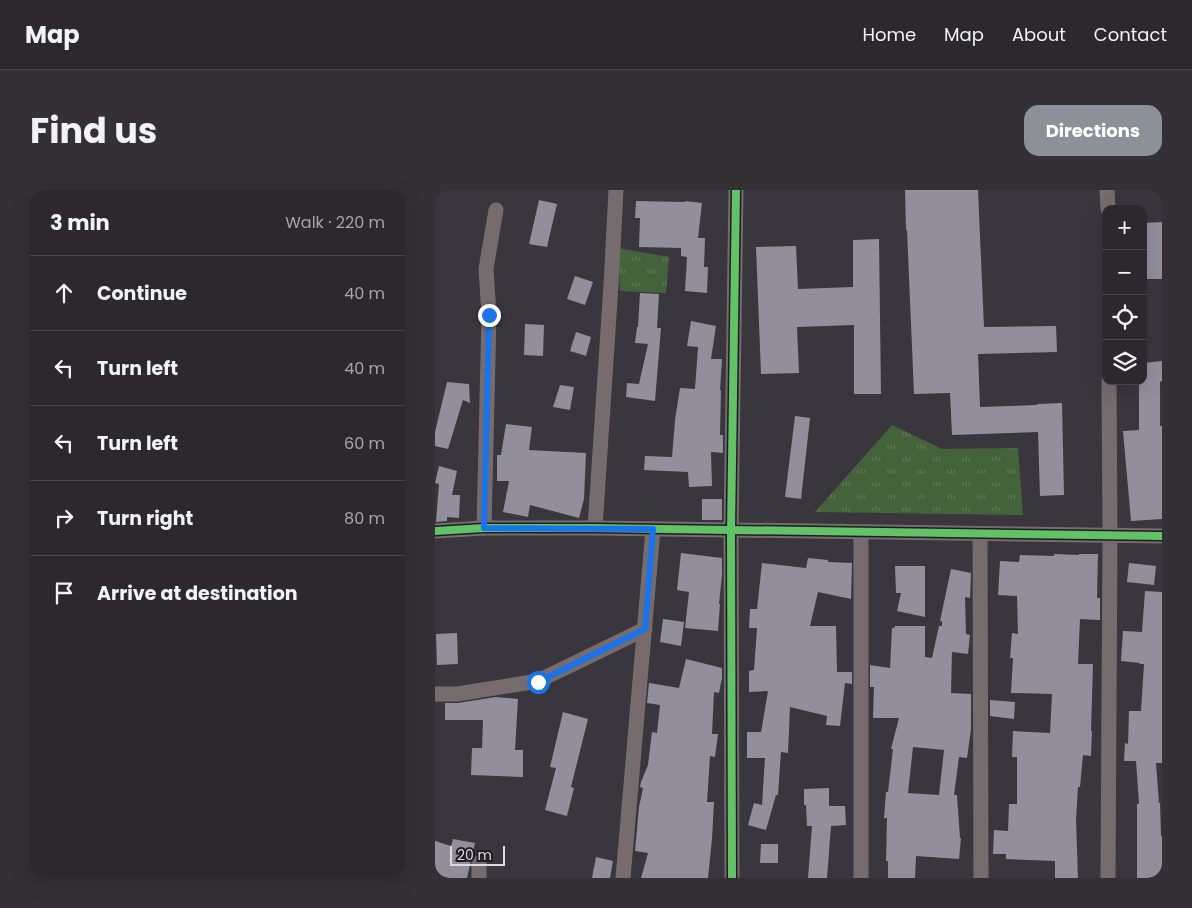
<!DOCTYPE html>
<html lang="en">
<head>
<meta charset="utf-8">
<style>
  :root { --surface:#2c282e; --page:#343036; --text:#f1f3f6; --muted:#a6a6aa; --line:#48444a; --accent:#8c9099 }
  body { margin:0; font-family:Poppins,sans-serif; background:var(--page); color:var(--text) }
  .controls { position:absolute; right:15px; top:15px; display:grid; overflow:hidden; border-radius:10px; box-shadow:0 5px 20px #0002 }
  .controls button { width:45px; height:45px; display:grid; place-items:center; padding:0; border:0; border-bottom:1px solid var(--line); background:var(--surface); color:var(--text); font:25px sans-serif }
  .scale { position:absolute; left:15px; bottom:12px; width:55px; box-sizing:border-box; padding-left:5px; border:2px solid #dedae3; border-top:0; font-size:14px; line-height:18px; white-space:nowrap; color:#dedae3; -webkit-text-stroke:4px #1f1d23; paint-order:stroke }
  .stop { position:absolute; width:15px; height:15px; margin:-11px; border:4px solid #1a73e8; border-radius:50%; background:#fff }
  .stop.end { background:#1a73e8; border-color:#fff; box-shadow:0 1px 5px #0008 }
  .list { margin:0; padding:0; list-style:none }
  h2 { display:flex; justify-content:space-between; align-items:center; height:65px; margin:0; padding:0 20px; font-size:21px }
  h2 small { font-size:16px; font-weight:400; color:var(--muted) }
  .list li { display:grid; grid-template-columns:32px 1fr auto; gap:15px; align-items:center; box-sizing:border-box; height:75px; padding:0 20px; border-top:1px solid var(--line) }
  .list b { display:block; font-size:19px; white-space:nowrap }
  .list em { font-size:16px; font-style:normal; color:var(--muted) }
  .icon { flex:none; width:28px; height:28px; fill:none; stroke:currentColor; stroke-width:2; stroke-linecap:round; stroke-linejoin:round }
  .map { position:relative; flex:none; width:727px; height:688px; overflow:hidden; border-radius:15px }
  header { display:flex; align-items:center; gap:30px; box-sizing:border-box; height:70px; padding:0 25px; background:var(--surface); border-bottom:1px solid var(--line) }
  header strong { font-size:24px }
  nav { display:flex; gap:28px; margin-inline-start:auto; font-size:18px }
  .intro { display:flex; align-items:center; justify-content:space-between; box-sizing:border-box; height:120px; padding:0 30px }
  h1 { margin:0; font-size:35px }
  .button { padding:12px 22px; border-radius:15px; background:var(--accent); color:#fff; font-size:18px; font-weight:700 }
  main { display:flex; gap:30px; padding:0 30px }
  aside { flex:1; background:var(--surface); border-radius:15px; box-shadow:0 5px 20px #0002 }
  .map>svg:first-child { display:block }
  .grass { fill:url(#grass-tufts) }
  .building { fill:#928e9c; fill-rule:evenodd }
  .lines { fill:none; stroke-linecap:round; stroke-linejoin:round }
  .minor { stroke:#766c6d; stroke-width:15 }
  .cycleway-casing { stroke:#1f1d23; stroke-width:11 }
  .cycleway { stroke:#61c268; stroke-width:8 }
  .route { stroke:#1a73e8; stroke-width:6 }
</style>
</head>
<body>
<header>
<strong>Map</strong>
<nav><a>Home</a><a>Map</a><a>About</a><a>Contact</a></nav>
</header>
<div class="intro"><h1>Find us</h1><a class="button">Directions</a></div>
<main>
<aside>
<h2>3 min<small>Walk · 220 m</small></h2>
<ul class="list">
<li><svg class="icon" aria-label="ahead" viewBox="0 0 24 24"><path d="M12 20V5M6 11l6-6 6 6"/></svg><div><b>Continue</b></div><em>40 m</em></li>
<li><svg class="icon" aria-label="left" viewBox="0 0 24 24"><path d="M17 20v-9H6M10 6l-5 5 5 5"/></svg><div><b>Turn left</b></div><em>40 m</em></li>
<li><svg class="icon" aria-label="left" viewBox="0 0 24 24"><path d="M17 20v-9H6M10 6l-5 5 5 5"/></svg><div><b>Turn left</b></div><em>60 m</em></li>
<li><svg class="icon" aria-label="right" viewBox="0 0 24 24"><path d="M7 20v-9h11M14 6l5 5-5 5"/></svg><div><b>Turn right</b></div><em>80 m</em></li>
<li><svg class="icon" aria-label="arrive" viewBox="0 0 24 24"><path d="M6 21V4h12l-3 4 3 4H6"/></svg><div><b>Arrive at destination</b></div></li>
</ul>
</aside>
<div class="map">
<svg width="727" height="688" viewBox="0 0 727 688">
  <defs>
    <pattern id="grass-tufts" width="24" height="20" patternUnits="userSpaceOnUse" patternTransform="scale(1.25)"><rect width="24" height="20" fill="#44633b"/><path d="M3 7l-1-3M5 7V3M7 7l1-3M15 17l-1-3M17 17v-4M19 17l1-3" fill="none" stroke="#5f7957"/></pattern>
  </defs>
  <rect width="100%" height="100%" fill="#3a363e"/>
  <!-- grass -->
  <g class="grass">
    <polygon points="183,58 234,67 231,103 185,101"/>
    <polygon points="457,235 507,259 583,258 588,325 380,322"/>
  </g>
  <!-- building -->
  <g class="building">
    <polygon points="470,0 543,0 549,137 621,136 622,162 543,164 545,217 602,215 602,214 627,213 629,305 605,306 603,242 517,245 515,203 479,204 472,40 471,40"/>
    <polygon points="104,10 122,14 112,57 94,54"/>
    <polygon points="201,11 250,12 250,11 267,13 263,48 270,48 269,77 273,77 272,103 250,101 252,67 246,66 246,58 204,57 205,28 200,28"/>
    <polygon points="727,32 727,89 711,89 708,33"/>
    <polygon points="444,49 446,204 419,204 419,135 362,137 364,183 326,184 321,57 361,56 363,99 418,97 418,50"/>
    <polygon points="140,86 158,92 150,115 132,109"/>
    <polygon points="205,103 224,104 222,138 226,138 220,211 191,207 192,193 204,194 213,154 200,153 202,137 203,137"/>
    <polygon points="256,131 281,136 276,169 287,169 285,200 286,200 285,245 288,245 288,263 276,262 277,296 254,297 253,282 209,280 210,266 237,267 240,230 245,198 260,199 263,157 252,156"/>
    <polygon points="90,134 109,135 108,166 89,165"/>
    <polygon points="141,142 156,147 151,166 135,161"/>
    <polygon points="727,171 727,191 725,192 725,236 727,236 727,329 696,331 688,241 704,240 704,191 708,191 708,173"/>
    <polygon points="12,192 34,194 35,213 28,210 13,259 0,256 0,242"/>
    <polygon points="125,195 139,197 135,220 118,217"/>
    <polygon points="360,226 375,228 366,309 350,307"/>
    <polygon points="71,234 97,237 94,260 151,263 149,309 144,328 95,315 93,327 68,322 74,291 62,291 62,265 66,265"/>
    <polygon points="4,276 22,281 17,305 25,305 24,328 12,327 12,331 1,332 4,294 0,293"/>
    <rect x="267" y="309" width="20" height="21"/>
    <polygon points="246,363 287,368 287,385 284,414 285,414 283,441 250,438 254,402 242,400"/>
    <polygon points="619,364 644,365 644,364 663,364 662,408 665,408 665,430 645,429 643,474 658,474 656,541 657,541 656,566 648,565 645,597 643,597 641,630 643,688 620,688 620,671 571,669 571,664 558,664 559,640 573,641 574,614 582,614 582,567 577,567 578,541 615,543 617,504 576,503 578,468 575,468 577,443 583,444 582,406 563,405 565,371 584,372 585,365 619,366"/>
    <polygon points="373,368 393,370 393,372 417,373 416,409 383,402 375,436 401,436 402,482 417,482 417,494 410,493 405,536 391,535 392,526 355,517 353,563 346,562 343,605 341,605 331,640 313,635 319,613 327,615 330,568 312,568 312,542 326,542 333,501 314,502 314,481 319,480 322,438 314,438 315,419 322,419 327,373 371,378"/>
    <polygon points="694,373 721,376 719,395 692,392"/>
    <polygon points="460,376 490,376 490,427 462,421 466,403 461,403"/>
    <path d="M 516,379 L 536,383 L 535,408 L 530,407 L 531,444 L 535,445 L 533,464 L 517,462 L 516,503 L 536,504 L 536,539 L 532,568 L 524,567 L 519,605 L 522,605 L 525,648 L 526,648 L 524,669 L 481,666 L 480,688 L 453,688 L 453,671 L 451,671 L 452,628 L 449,628 L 451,602 L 453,602 L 458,559 L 456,559 L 464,528 L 438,528 L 439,497 L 435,497 L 435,475 L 455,478 L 457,438 L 459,438 L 460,436 L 490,436 L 490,467 L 497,468 L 504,436 L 507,436 L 507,431 L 505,431 ZM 478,557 L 509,560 L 504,605 L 473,603 Z"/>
    <polygon points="710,401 727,402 727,573 721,573 724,613 725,613 726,646 727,646 727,688 702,688 702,614 704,614 701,571 689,571 690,553 693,554 694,521 706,521 709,474 704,474 705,473 686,471 688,441 707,442"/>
    <polygon points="228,429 249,432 246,456 225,452"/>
    <polygon points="22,443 23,474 2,475 1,444"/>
    <polygon points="251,469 287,478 287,488 284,503 279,502 277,544 283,544 280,567 275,566 272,612 279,612 277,649 273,688 206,688 213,663 200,661 204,617 208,598 205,597 206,592 213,575 217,542 222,543 225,515 212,513 214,493 244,498"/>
    <polygon points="61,507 83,509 80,560 88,560 88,587 36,585 37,558 47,558 48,530 10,530 10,513 23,513"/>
    <polygon points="555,510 580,512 579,529 555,526"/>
    <polygon points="128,522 153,529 136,597 139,598 132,626 110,620 121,578 115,577"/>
    <polygon points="394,598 394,616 410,616 411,635 396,636 392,688 373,688 377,636 372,636 371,615 369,615 369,599"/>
    <polygon points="18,649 40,653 32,688 0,688 0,651 16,656"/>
    <polygon points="326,654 343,654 343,673 325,673"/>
    <polygon points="161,667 178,671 175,688 157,688"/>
  </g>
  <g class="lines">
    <!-- minor -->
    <g class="minor">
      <polyline points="672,0 673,19"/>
      <polyline points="49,338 54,125 51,79 61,20"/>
      <polyline points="160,338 176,95 181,0"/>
      <polyline points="0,341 49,338 160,338 727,346"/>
      <polyline points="545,344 546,688"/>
      <polyline points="0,504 22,504 103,491 210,439"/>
      <polyline points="44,673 44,688"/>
      <polyline points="188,688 218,339"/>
      <polyline points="297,688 296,340 301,0"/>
      <polyline points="426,688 426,342"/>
      <polyline points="673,688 675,345 674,191"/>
    </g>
    <!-- cycleway casing -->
    <g class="cycleway-casing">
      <g id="cycleway">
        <polyline points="0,341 49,338 160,338 727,346"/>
        <polyline points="297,688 296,340 301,0"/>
      </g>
    </g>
    <!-- cycleway -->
    <use href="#cycleway" class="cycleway"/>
  </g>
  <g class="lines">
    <!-- route -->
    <polyline class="route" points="54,125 49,338 218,339 210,439 103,492"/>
  </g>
</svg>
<div class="controls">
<button>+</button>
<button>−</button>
<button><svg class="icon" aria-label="locate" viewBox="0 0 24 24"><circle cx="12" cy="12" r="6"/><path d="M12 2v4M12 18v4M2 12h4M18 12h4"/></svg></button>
<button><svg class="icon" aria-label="layers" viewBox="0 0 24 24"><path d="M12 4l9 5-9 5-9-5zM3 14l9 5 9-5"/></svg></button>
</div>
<div class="scale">20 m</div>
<div class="stop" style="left:103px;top:492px"></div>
<div class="stop end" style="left:54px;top:125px"></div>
</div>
</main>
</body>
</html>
